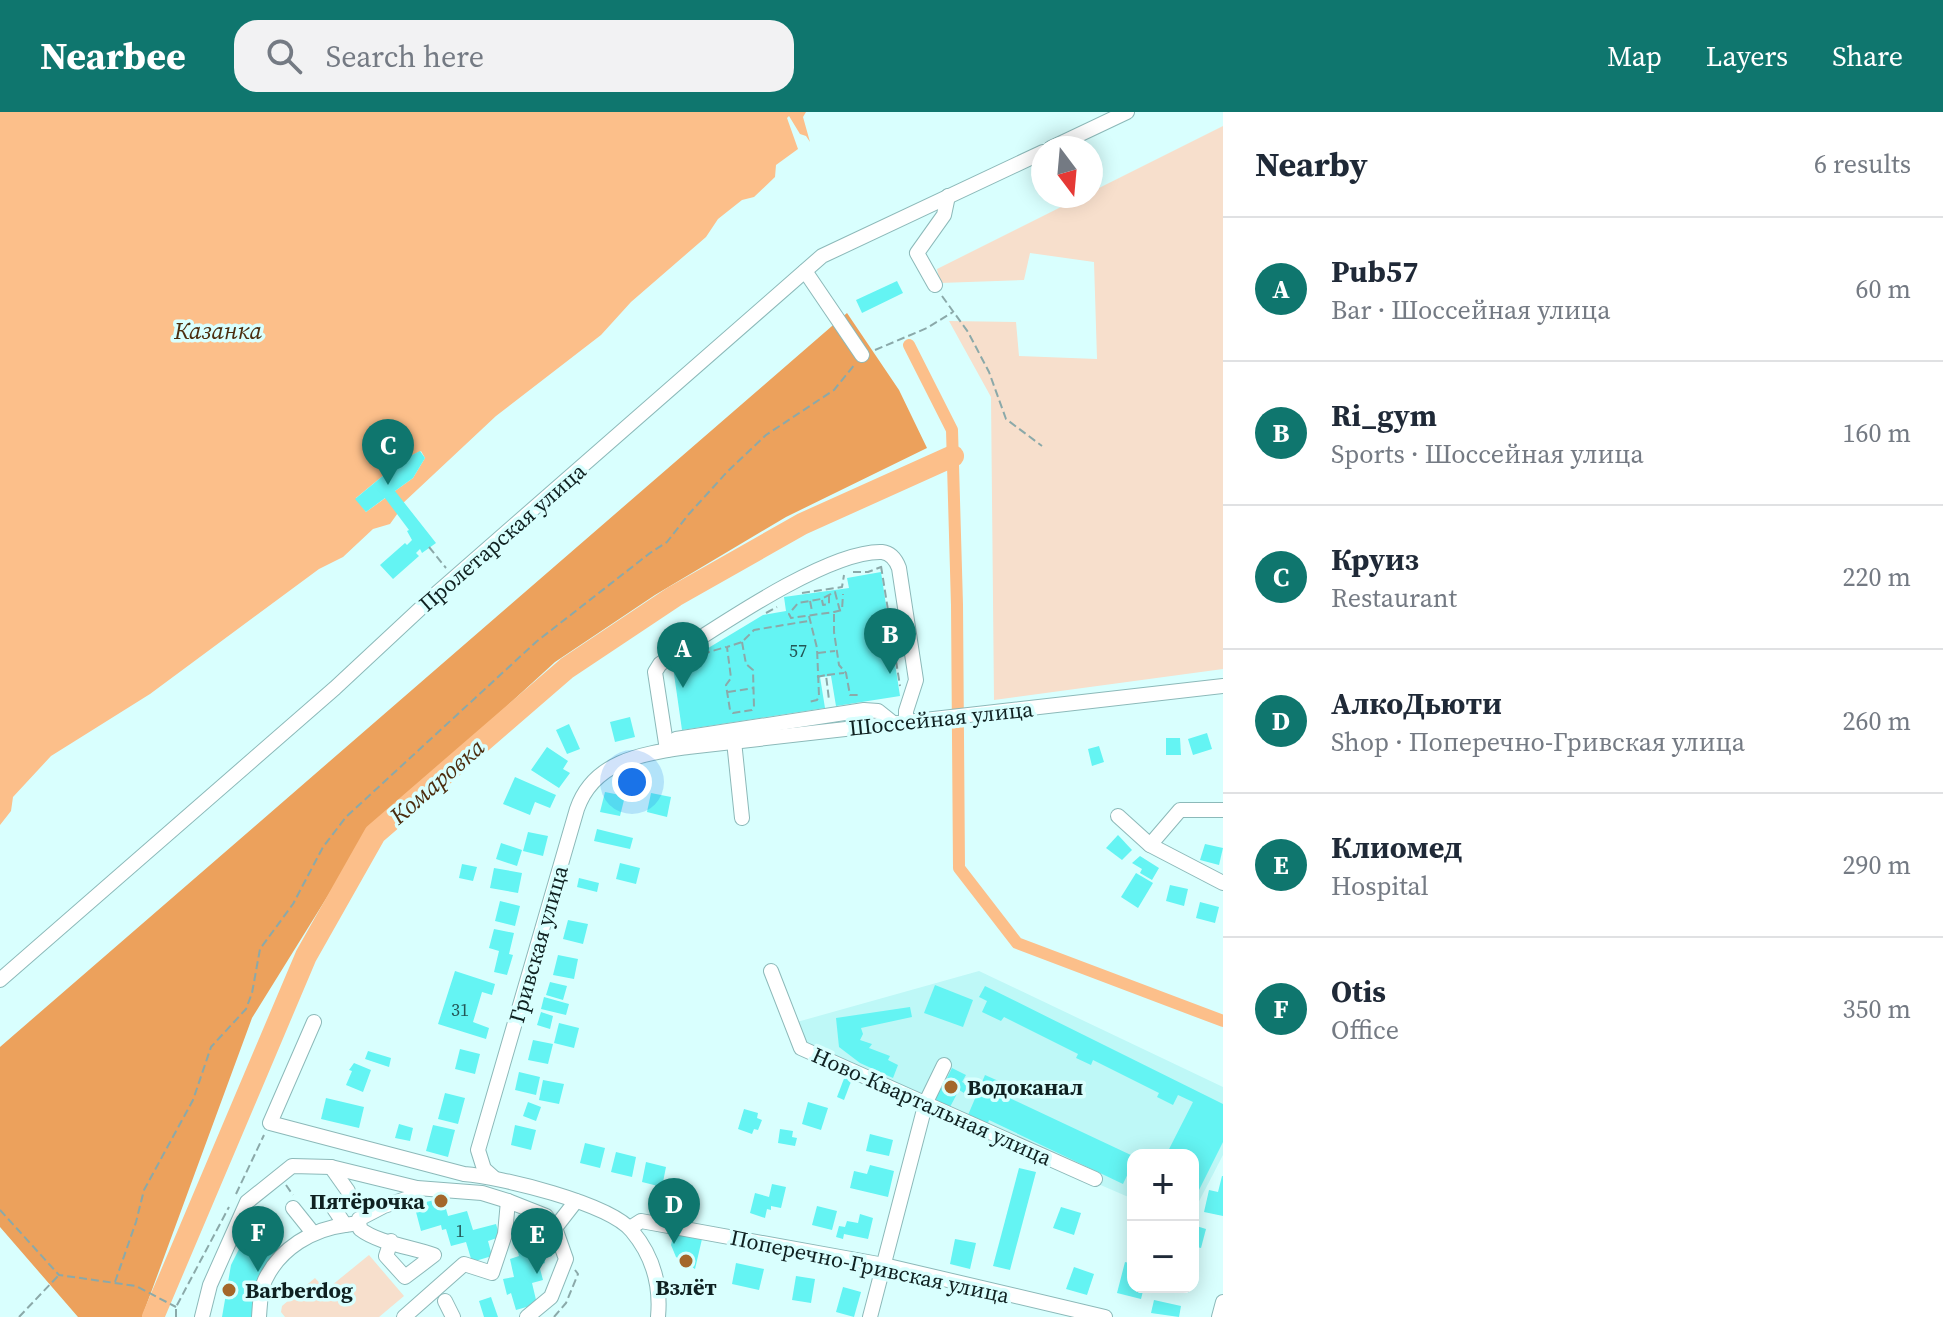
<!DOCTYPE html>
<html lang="en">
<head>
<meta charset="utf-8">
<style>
  :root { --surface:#fff; --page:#f2f2f3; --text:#1f2937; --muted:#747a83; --line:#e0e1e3; --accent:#0f766e }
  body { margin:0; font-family:"Source Serif 4",serif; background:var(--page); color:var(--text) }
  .controls { position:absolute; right:24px; bottom:24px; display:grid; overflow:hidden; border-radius:16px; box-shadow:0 4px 20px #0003 }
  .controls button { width:72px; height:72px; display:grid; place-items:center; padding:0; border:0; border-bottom:2px solid var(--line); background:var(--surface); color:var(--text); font:40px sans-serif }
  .compass { position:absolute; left:1031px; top:24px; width:72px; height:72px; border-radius:50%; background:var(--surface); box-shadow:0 4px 20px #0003; rotate:164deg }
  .you { position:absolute; left:632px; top:670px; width:28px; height:28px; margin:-20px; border:6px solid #fff; border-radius:50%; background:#1a73e8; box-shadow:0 0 0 12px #1a73e833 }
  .badge { display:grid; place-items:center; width:52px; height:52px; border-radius:50%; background:var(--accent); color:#fff; font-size:26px; font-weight:700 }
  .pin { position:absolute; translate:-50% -66px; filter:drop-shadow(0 2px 4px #0008) }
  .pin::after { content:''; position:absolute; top:42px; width:28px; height:24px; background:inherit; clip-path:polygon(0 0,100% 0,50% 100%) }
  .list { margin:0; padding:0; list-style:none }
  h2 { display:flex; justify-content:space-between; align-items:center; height:104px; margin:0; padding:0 32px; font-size:34px }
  h2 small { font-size:26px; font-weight:400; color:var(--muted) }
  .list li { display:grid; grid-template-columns:52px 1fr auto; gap:24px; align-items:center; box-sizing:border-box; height:144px; padding:0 32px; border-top:2px solid var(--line) }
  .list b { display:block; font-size:30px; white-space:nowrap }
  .list p { margin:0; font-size:26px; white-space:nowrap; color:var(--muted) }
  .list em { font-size:26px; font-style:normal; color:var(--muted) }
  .icon { flex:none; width:44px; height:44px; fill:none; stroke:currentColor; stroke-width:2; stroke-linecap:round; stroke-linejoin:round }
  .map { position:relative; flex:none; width:1223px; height:1205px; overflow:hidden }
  header { display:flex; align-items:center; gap:48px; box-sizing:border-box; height:112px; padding:0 40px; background:var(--accent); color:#fff }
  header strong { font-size:38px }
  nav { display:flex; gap:44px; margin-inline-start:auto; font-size:28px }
  .search { width:560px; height:72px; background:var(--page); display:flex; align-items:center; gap:20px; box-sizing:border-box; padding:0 28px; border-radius:24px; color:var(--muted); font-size:30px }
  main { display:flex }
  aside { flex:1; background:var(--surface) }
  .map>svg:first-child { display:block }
  .built { fill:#bef8f7 }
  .green { fill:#f7dfcc }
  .forest { fill:#eca15c }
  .water { fill:#fcbf8a; fill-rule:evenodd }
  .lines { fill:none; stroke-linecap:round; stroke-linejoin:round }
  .canal { stroke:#fcbf8a; stroke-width:12 }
  .river { stroke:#fcbf8a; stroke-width:22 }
  .building { fill:#64f4f3 }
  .minor-casing { stroke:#8cb9b9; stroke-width:16 }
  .path { stroke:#8ba9a9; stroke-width:2; stroke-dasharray:8 4; stroke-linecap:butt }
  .minor { stroke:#fff; stroke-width:14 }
  .poi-dot { fill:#a4672b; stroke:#d9fffe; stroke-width:3 }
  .labels { text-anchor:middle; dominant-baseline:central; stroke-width:7; stroke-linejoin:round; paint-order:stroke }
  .number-label { font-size:18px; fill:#245656 }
  .street-label { font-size:22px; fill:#0f2121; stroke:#d9fffe }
  .poi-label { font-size:22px; font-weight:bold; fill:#0f2121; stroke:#d9fffe; text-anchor:start }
  .water-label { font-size:24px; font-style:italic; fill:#4b2d0f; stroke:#d9fffe }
</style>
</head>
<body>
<header>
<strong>Nearbee</strong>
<div class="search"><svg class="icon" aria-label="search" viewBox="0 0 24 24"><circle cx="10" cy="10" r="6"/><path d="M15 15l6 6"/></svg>Search here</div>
<nav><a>Map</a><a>Layers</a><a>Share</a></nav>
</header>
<main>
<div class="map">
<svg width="1223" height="1205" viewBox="0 0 1223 1205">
  <rect width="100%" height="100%" fill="#d9fffe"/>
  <!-- built -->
  <polygon class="built" points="979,859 1223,975 1223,1043 1193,1101 1193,1043 1133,1043 1133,1087 818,951 804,935 797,910"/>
  <!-- green -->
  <g class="green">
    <polygon points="1223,14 1223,557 994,588 991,285 949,209 1016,210 1019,244 1097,247 1094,150 1030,141 1024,168 940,171 937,157 1083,84 1091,84 1091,80"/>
    <polygon points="369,1143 404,1184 379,1205 285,1205 281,1200 282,1194 315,1166 326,1178"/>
  </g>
  <!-- forest -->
  <polygon class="forest" points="847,201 899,278 927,336 786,405 655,483 555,550 365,724 252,906 142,1205 78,1205 0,1115 0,935"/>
  <!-- water -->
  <path class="water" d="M 0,0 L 806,0 L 803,5 L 810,30 L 806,24 L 800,22 L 789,4 L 787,6 L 798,37 L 776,53 L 775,65 L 754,85 L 742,88 L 718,107 L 706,125 L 631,190 L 601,223 L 496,304 L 402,392 L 400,398 L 390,412 L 373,417 L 343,445 L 319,457 L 150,582 L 51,644 L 13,685 L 11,699 L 0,713 ZM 421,339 L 425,346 L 413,366 L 366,400 L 356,386 L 402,348 Z"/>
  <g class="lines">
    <!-- canal -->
    <polyline class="canal" points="909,233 952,318 957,493 959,756 1017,831 1223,909"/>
    <!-- river -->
    <polyline class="river" points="153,1205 306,844 375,722 567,556 675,484 802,412 953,344"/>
  </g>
  <!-- building -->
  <g class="building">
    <polygon points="897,169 903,181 862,201 856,188"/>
    <polygon points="420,339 425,346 413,366 395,379 436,431 422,441 420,437 416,441 419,444 393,467 380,453 405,431 407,433 412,428 407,419 409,418 385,386 366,400 355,387 402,348"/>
    <polygon points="881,460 900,584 836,594 831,564 820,565 825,596 682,618 673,555 696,551 695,544 763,503 786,499 784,485 849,476 847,466"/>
    <polygon points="630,605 635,625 615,630 610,610"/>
    <polygon points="569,612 580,637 567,642 556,618"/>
    <polygon points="1207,621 1212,637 1193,643 1188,627"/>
    <polygon points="1166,626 1180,626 1181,643 1166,643"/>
    <polygon points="1099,634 1104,650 1092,654 1088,637"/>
    <polygon points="547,635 568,649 563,657 570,661 559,676 531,658"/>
    <polygon points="515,665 556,683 550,696 535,690 530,703 503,692"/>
    <polygon points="605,680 625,684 620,704 600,700"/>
    <polygon points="651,681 671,685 667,705 647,700"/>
    <polygon points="597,717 633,726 630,737 594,729"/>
    <polygon points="528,720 548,724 543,744 523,739"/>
    <polygon points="1118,723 1132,738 1122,748 1106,736"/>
    <polygon points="501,731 522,738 517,754 496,747"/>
    <polygon points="1205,732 1223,736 1219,753 1200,748"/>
    <polygon points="1140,744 1159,756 1152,768 1140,761 1142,757 1132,751"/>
    <polygon points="620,751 640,756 636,772 616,767"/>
    <polygon points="462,752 477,755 473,769 459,766"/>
    <polygon points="494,756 522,761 518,781 490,776"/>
    <polygon points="1136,761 1153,771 1138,796 1121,785"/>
    <polygon points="579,766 599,771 597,780 577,775"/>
    <polygon points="1170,773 1188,777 1184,794 1166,789"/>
    <polygon points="500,789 520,794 515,814 495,809"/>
    <polygon points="1200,790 1219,795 1215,811 1196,806"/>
    <polygon points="568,808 588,812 583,832 563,827"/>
    <polygon points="494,817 514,821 509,842 513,843 507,863 494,860 499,839 489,836"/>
    <polygon points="558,843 578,847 574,867 553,863"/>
    <polygon points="455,859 495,872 492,883 482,880 473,910 489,916 486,927 438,912"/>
    <polygon points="550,870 567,874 563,888 546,883"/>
    <polygon points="935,873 973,888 963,915 924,901"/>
    <polygon points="985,874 1223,992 1223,1030 1193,1090 1193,1043 1166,1043 1193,990 1178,983 1173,993 1157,985 1159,981 1093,948 1091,953 1076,946 1078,942 1004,905 1001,909 982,900 987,889 979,885"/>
    <polygon points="544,885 569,892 566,903 541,897"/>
    <polygon points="910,895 912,905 861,916 863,922 860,928 872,932 869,936 890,944 888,948 898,953 893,966 860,951 839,935 836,906"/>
    <polygon points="541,900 553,904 550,917 537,913"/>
    <polygon points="559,911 579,916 574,936 554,931"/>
    <polygon points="533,928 553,932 548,952 528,948"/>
    <polygon points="460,937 480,942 475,962 455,957"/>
    <polygon points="368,939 391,946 389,955 365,947"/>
    <polygon points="354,951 371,958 363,980 346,973 352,959 349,958"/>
    <polygon points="952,956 966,963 962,970 968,973 964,981 959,978 950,995 931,985 939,968 945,970"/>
    <polygon points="519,960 540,965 536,983 515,978"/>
    <polygon points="985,963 1003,971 999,981 1133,1044 1133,1051 1123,1072 989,1008 988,1011 968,1003"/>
    <polygon points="845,964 852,967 844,988 837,985"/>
    <polygon points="543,968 564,972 559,992 539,988"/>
    <polygon points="445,981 465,986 458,1012 438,1007"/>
    <polygon points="326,986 364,995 359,1016 321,1007"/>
    <polygon points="528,990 541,995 536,1009 523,1004"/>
    <polygon points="808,990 828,996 821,1018 802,1012"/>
    <polygon points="744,997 758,1001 757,1006 762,1008 758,1018 754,1017 752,1022 738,1017"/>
    <polygon points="399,1012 413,1016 410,1029 395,1026"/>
    <polygon points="433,1013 455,1018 448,1045 426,1039"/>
    <polygon points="515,1013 536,1018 531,1038 511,1033"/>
    <polygon points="780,1017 793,1019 792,1025 797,1026 795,1034 778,1031"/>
    <polygon points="870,1022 893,1028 889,1044 866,1039"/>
    <polygon points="585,1031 605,1036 600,1056 580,1051"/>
    <polygon points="616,1040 636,1045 632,1065 611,1060"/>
    <polygon points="646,1050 666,1055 662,1075 642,1070"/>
    <polygon points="870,1053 894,1059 888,1085 850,1076 854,1059 867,1062"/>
    <polygon points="1019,1056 1036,1060 1010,1158 993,1154"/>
    <polygon points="1222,1064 1223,1064 1223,1104 1204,1100 1209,1078 1218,1080"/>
    <polygon points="772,1072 786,1075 781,1096 771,1094 771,1098 767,1097 765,1106 750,1101 755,1081 769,1085"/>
    <polygon points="443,1086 448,1104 467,1099 473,1118 496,1112 500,1125 488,1129 492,1144 472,1150 466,1130 451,1134 446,1117 442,1118 441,1113 421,1119 416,1100 428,1096 426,1090"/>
    <polygon points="817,1094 837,1099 832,1118 812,1113"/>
    <polygon points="1061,1095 1081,1101 1074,1123 1053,1116"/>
    <polygon points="860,1102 873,1106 868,1127 844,1122 843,1127 836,1125 839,1114 845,1115 847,1109 858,1111"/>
    <polygon points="254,1107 280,1125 262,1163 254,1205 222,1205 231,1153"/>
    <polygon points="1193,1113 1206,1117 1201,1136 1193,1134"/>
    <polygon points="531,1120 532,1126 546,1122 552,1144 544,1146 545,1151 539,1153 543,1168 532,1171 537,1192 516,1198 511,1181 507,1183 503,1167 514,1165 510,1147 519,1144 514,1125"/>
    <polygon points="674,1120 702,1127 695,1157 676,1145 671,1133"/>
    <polygon points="955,1127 976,1131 970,1157 950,1152"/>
    <polygon points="1125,1150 1133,1152 1133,1175 1144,1175 1141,1187 1117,1181"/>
    <polygon points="736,1151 764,1157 759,1178 732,1172"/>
    <polygon points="1074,1155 1094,1162 1087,1183 1066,1177"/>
    <polygon points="796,1164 815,1167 811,1191 792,1188"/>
    <polygon points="843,1175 861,1180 854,1205 836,1200"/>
    <polygon points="491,1185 498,1205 484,1205 479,1189"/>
    <polygon points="1154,1188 1181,1194 1179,1205 1151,1201"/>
  </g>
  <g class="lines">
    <!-- minor casing -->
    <g class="minor-casing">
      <g id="minor">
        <polyline points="1051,36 1127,0"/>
        <polyline points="805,159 862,243"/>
        <polyline points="935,173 917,141 944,103 948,84"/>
        <polyline points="676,627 864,598 878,599 893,611"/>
        <polyline points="734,629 742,706"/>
        <path d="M 667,638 L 655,560 L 660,552 C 709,521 826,438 882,440 C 891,441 896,448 899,456 L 916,568 L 906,599 L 906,610"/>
        <polyline points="1223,698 1180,698 1150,733 1223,771"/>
        <polyline points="1118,704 1150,733"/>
        <polyline points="771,859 801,936 1095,1067"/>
        <polyline points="0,868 335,576 437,481 822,144 1043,40"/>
        <path d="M 314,910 L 270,1011 L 464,1062 C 500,1065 609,1091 632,1119 C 653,1144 661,1173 658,1205"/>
        <polyline points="331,1055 348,1079"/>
        <path d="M 493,1065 L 484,1057 L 478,1038 L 577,697 C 594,648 643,642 688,635 L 1223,574"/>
        <polyline points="331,1092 345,1113 352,1112"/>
        <polyline points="293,1096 313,1121"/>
        <polyline points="630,1116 641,1109 884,1153 1105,1205"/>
        <path d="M 391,1129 L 386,1144 L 405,1165 L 434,1143 C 411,1135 378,1131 360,1117 L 359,1107 L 384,1094 L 412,1085 L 417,1076"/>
        <polyline points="445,1189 453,1205"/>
        <polyline points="202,1205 210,1173 247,1090 292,1054 331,1055 417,1076 482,1081 508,1089"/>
        <path d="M 259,1205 C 260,1192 260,1179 265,1168 C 280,1136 313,1117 345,1113"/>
        <polyline points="404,1205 464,1152 492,1161 505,1122 508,1089 546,1104 555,1116"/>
        <polyline points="527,1205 551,1185 566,1147 555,1116 576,1089"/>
        <polyline points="870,1205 926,990 944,953"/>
        <polyline points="1219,1205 1223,1190"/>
      </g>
    </g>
    <!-- path -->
    <g class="path">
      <polyline points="942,184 968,220 989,260 1006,307 1042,334"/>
      <polyline points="875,238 927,216 953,200"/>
      <polyline points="429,435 446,456"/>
      <polyline points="881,454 900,574"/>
      <polyline points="853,460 868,460 881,455"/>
      <polyline points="802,481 842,475 844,463"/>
      <polyline points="822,488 823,493 829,492 829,483"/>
      <polyline points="810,489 812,499"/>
      <polyline points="840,499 835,480 821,487 798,491 789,502 791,506 834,500 842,498 843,482"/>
      <polyline points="766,501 777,495"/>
      <polyline points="834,502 834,520 839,553 846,561 850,583 859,583"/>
      <polyline points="809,504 817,536 819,584 817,588 809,590"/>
      <polyline points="744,528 754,518 808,509"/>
      <polygon points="742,530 746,552 753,558 754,595 752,598 733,601 730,598 726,573 731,566 727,535"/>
      <polyline points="818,541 835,539"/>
      <polyline points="702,542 726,535"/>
      <polyline points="827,563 844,561"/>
      <polyline points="817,565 826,563 829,588"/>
      <polyline points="728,580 754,576"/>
      <polyline points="286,1073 293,1083"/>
      <polyline points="236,1082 264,1023"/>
      <polyline points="0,1098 59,1163 136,1174 176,1195"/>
      <polyline points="115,1170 136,1110 144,1078 193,988 211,935 246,897 252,881 260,837 293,792 323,735 346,705 536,530 650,441 667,430 688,403 727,360 766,323 834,278 855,252"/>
      <polyline points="19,1205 58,1164"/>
      <polyline points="176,1205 176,1195 229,1095"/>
      <polyline points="554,1205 566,1191 578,1162 575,1158"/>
    </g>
    <!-- minor -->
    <use href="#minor" class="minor"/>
  </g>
  <!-- markers -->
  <g class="poi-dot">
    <circle cx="951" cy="975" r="8"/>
    <circle cx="441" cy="1089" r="8"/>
    <circle cx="686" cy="1149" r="8"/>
    <circle cx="229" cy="1178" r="8"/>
  </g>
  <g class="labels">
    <!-- number labels -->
    <g class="number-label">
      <text x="798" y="538">57</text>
      <text x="460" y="897">31</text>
      <text x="460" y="1118">1</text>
    </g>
    <!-- street labels -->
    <g class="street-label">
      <text transform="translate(502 425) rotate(-41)">Пролетарская улица</text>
      <text transform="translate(941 606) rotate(-6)">Шоссейная улица</text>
      <text transform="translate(538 832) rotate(-74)">Гривская улица</text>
      <text transform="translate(932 994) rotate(24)">Ново-Квартальная улица</text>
      <text transform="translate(870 1154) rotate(12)">Поперечно-Гривская улица</text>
    </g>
    <!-- poi labels -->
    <g class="poi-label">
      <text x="967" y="975">Водоканал</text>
      <text x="425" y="1089" text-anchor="end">Пятёрочка</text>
      <text x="686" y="1175" text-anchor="middle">Взлёт</text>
      <text x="245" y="1178">Barberdog</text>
    </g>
    <!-- water labels -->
    <g class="water-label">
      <text x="218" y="218">Казанка</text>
      <text transform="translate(437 669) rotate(-41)">Комаровка</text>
    </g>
  </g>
</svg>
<div class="controls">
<button>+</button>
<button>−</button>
</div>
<svg class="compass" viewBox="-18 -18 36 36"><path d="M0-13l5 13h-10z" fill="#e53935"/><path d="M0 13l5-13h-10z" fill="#747a83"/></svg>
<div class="you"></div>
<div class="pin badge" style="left:683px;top:576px">A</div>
<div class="pin badge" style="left:890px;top:562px">B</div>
<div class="pin badge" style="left:388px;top:373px">C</div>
<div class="pin badge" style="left:674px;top:1132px">D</div>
<div class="pin badge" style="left:537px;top:1162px">E</div>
<div class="pin badge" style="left:258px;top:1160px">F</div>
</div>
<aside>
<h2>Nearby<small>6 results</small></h2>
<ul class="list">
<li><span class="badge">A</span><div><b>Pub57</b><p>Bar · Шоссейная улица</p></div><em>60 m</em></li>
<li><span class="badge">B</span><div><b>Ri_gym</b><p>Sports · Шоссейная улица</p></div><em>160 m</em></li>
<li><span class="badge">C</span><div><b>Круиз</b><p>Restaurant</p></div><em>220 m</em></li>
<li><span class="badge">D</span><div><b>АлкоДьюти</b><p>Shop · Поперечно-Гривская улица</p></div><em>260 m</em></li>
<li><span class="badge">E</span><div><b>Клиомед</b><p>Hospital</p></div><em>290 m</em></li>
<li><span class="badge">F</span><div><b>Otis</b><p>Office</p></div><em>350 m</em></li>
</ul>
</aside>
</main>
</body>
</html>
